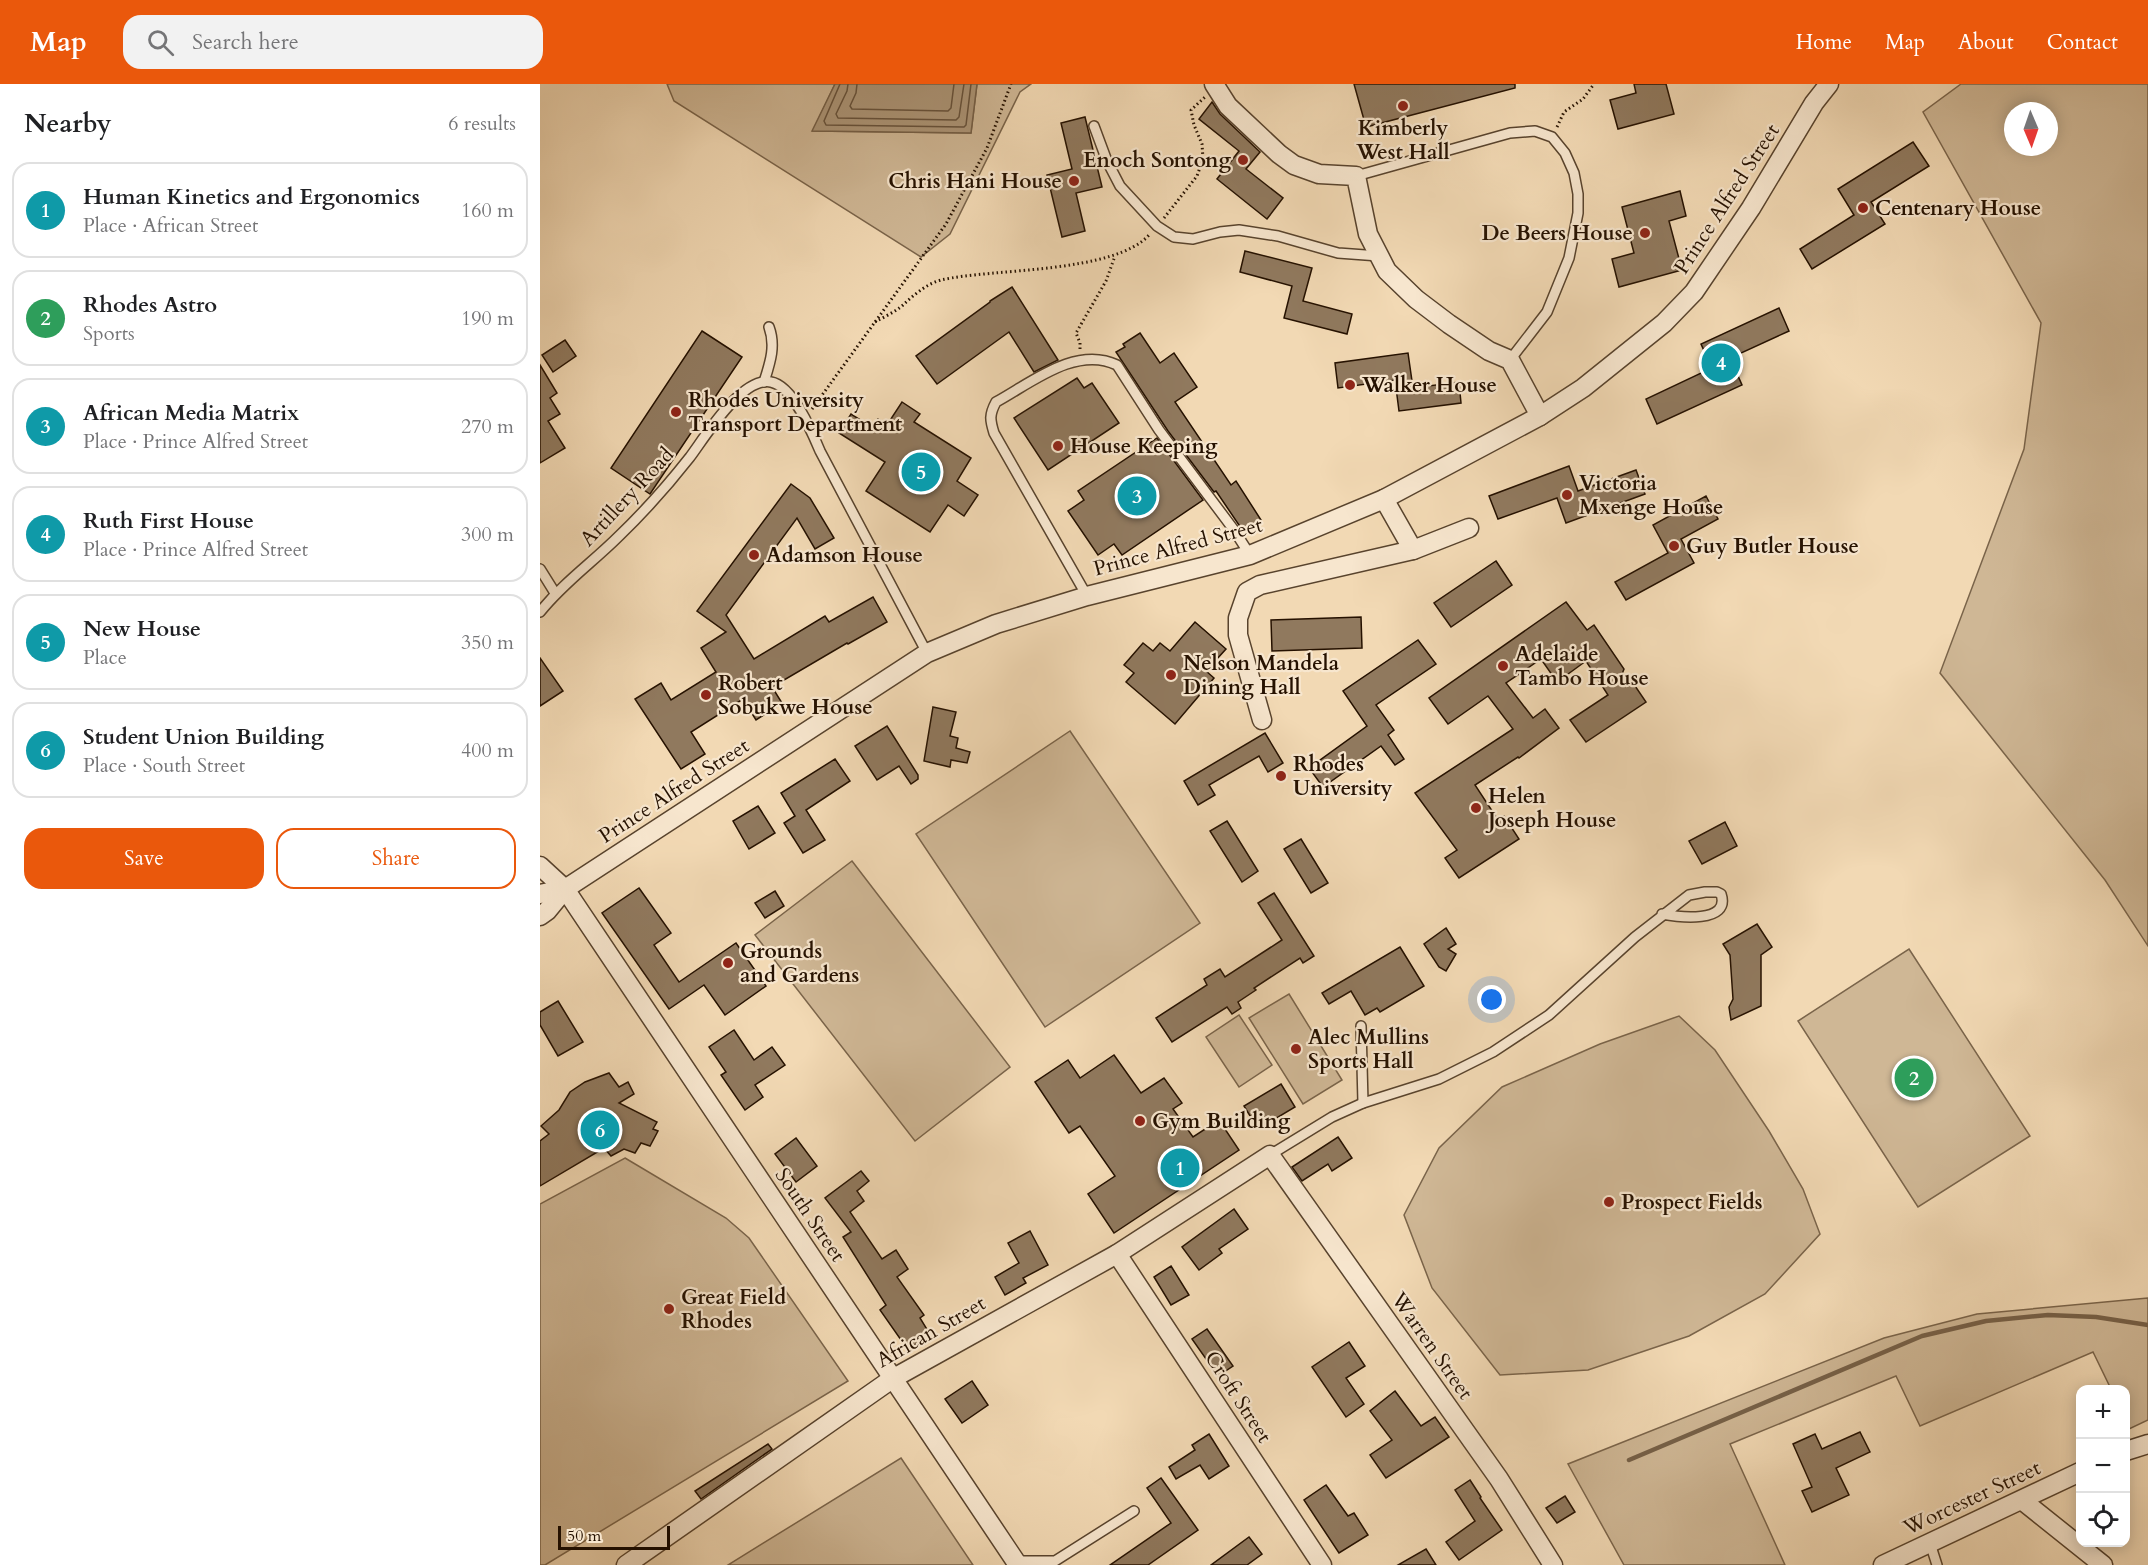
<!DOCTYPE html>
<html lang="en">
<head>
<meta charset="utf-8">
<style>
  :root { --surface:#fff; --page:#f2f2f2; --text:#202124; --muted:#757577; --line:#e0e0e0; --accent:#ea580c }
  body { margin:0; font-family:Cardo,serif; background:var(--page); color:var(--text) }
  .controls { position:absolute; right:18px; bottom:18px; display:grid; overflow:hidden; border-radius:12px; box-shadow:0 3px 15px #0003 }
  .controls button { width:54px; height:54px; display:grid; place-items:center; padding:0; border:0; border-bottom:2px solid var(--line); background:var(--surface); color:var(--text); font:30px sans-serif }
  .compass { position:absolute; left:1464px; top:18px; width:54px; height:54px; border-radius:50%; background:var(--surface); box-shadow:0 3px 15px #0003; rotate:178deg }
  .scale { position:absolute; left:18px; bottom:15px; width:112px; box-sizing:border-box; padding-left:6px; border:3px solid #251100; border-top:0; font-size:16px; line-height:21px; white-space:nowrap; color:#251100; -webkit-text-stroke:4px #f7e6ce; paint-order:stroke }
  .you { position:absolute; left:952px; top:916px; width:21px; height:21px; margin:-15px; border:4px solid #fff; border-radius:50%; background:#1a73e8; box-shadow:0 0 0 9px #1a73e833 }
  .badge { display:grid; place-items:center; width:39px; height:39px; border-radius:50%; background:var(--accent); color:#fff; font-size:20px; font-weight:700 }
  .pin { position:absolute; translate:-50% -50%; border:3px solid #fff; box-shadow:0 2px 6px #0006 }
  .list { margin:0; padding:0; list-style:none }
  h2 { display:flex; justify-content:space-between; align-items:center; height:78px; margin:0; padding:0 24px; font-size:26px }
  h2 small { font-size:20px; font-weight:400; color:var(--muted) }
  .list li { display:grid; grid-template-columns:39px 1fr auto; gap:18px; align-items:center; box-sizing:border-box; height:96px; margin:0 12px 12px; padding:0 12px; border:2px solid var(--line); border-radius:18px }
  .list b { display:block; font-size:22px; white-space:nowrap }
  .list p { margin:0; font-size:20px; white-space:nowrap; color:var(--muted) }
  .list em { font-size:20px; font-style:normal; color:var(--muted) }
  .actions { display:flex; gap:12px; padding:18px 24px }
  .actions a { flex:1; padding:14px 0; border:2px solid var(--accent); border-radius:18px; text-align:center; font-size:21px; color:var(--accent) }
  .actions .main { background:var(--accent); color:#fff }
  .icon { flex:none; width:33px; height:33px; fill:none; stroke:currentColor; stroke-width:2; stroke-linecap:round; stroke-linejoin:round }
  .map { position:relative; flex:none; width:1608px; height:1481px; overflow:hidden }
  header { display:flex; align-items:center; gap:36px; box-sizing:border-box; height:84px; padding:0 30px; background:var(--accent); color:#fff }
  header strong { font-size:28px }
  nav { display:flex; gap:33px; margin-inline-start:auto; font-size:21px }
  .search { width:420px; height:54px; background:var(--page); display:flex; align-items:center; gap:15px; box-sizing:border-box; padding:0 21px; border-radius:18px; color:var(--muted); font-size:22px }
  main { display:flex }
  aside { flex:1; background:var(--surface) }
  .map>svg:first-child { display:block }
  .green { fill:#cfb795; stroke:#7a644a; stroke-width:1.5; fill-rule:evenodd }
  .water { fill:#ac9577; stroke:#766047; stroke-width:1.5 }
  .lines { fill:none; stroke-linecap:round; stroke-linejoin:round }
  .shore { stroke:#68533c; stroke-width:1.5 }
  .stream { stroke:#766047; stroke-width:4.5 }
  .building { fill:#90795e; stroke:#251100; stroke-width:1.5 }
  .lane-casing { stroke:#58432d; stroke-width:12 }
  .street-casing { stroke:#58432d; stroke-width:21 }
  .path { stroke:#251100; stroke-width:3; stroke-dasharray:1.5 3; stroke-linecap:butt }
  .lane { stroke:#f7e6ce; stroke-width:9 }
  .street { stroke:#f7e6ce; stroke-width:18 }
  .poi-dot { fill:#8f2418; stroke:#f7e6ce; stroke-width:2 }
  .labels { text-anchor:middle; dominant-baseline:central; stroke-width:4.5; stroke-linejoin:round; paint-order:stroke }
  .poi-label { font-size:21px; font-weight:bold; fill:#251100; stroke:#f7e6ce; text-anchor:start }
  .street-label { font-size:21px; fill:#251100; stroke:#f7e6ce }
</style>
</head>
<body>
<header>
<strong>Map</strong>
<div class="search"><svg class="icon" aria-label="search" viewBox="0 0 24 24"><circle cx="10" cy="10" r="6"/><path d="M15 15l6 6"/></svg>Search here</div>
<nav><a>Home</a><a>Map</a><a>About</a><a>Contact</a></nav>
</header>
<main>
<aside>
<h2>Nearby<small>6 results</small></h2>
<ul class="list">
<li><span class="badge" style="background:#0f9aa8">1</span><div><b>Human Kinetics and Ergonomics</b><p>Place · African Street</p></div><em>160 m</em></li>
<li><span class="badge" style="background:#2e9e5b">2</span><div><b>Rhodes Astro</b><p>Sports</p></div><em>190 m</em></li>
<li><span class="badge" style="background:#0f9aa8">3</span><div><b>African Media Matrix</b><p>Place · Prince Alfred Street</p></div><em>270 m</em></li>
<li><span class="badge" style="background:#0f9aa8">4</span><div><b>Ruth First House</b><p>Place · Prince Alfred Street</p></div><em>300 m</em></li>
<li><span class="badge" style="background:#0f9aa8">5</span><div><b>New House</b><p>Place</p></div><em>350 m</em></li>
<li><span class="badge" style="background:#0f9aa8">6</span><div><b>Student Union Building</b><p>Place · South Street</p></div><em>400 m</em></li>
</ul>
<div class="actions"><a class="main">Save</a><a>Share</a></div>
</aside>
<div class="map">
<svg width="1608" height="1481" viewBox="0 0 1608 1481">
  <rect width="100%" height="100%" fill="#f2d9b4"/>
  <filter id="stains"><feTurbulence type="fractalNoise" baseFrequency=".00333" numOctaves="4"/><feColorMatrix values="0 0 0 0 .2 0 0 0 0 .09 0 0 0 0 .02 0 0 0 .5 -.17"/></filter>
  <radialGradient id="worn" r=".72"><stop offset=".6" stop-color="#630" stop-opacity="0"/><stop offset="1" stop-color="#630" stop-opacity=".3"/></radialGradient>
  <!-- green -->
  <g class="green">
    <polygon points="127,0 295,0 273,47 431,49 437,0 491,0 480,8 410,150 381,173 134,17"/>
    <path d="M 1421,0 L 1608,0 L 1608,862 L 1565,796 L 1400,589 L 1484,365 L 1501,239 L 1383,28 ZM 1473,27 L 1509,27 L 1509,63 L 1473,63 Z"/>
    <polygon points="530,647 660,839 505,943 376,750"/>
    <polygon points="312,777 470,983 375,1057 215,851"/>
    <polygon points="1369,865 1490,1052 1378,1123 1258,937"/>
    <polygon points="749,910 802,996 763,1020 709,934"/>
    <polygon points="699,931 732,981 699,1003 666,953"/>
    <polygon points="1139,932 1175,966 1229,1047 1263,1105 1280,1150 1225,1210 1149,1252 1048,1286 960,1291 892,1204 864,1131 899,1064 962,1003 1060,960"/>
    <polygon points="85,1074 186,1134 209,1154 308,1297 5,1481 0,1481 0,1120"/>
    <polygon points="1608,1214 1608,1336 1589,1345 1586,1338 1586,1306 1571,1305 1553,1268 1380,1342 1356,1292 1190,1360 1245,1481 1084,1481 1028,1380 1344,1254 1437,1230"/>
    <polygon points="361,1374 433,1481 188,1481"/>
  </g>
  <!-- water -->
  <polygon class="water" points="295,0 437,0 431,49 272,47"/>
  <g class="lines">
    <!-- shore -->
    <g class="shore">
      <polyline points="300,0 284,37 286,41 424,43 426,41 431,0"/>
      <polyline points="308,0 307,7 296,30 298,34 416,36 419,33 424,0"/>
      <polyline points="317,0 316,9 310,22 312,25 408,27 411,24 414,0"/>
    </g>
    <!-- stream -->
    <polyline class="stream" points="1089,1376 1382,1252 1446,1237 1508,1231 1556,1233 1608,1241"/>
  </g>
  <!-- building -->
  <g class="building">
    <polygon points="814,0 975,0 975,4 826,43"/>
    <polygon points="1094,0 1126,0 1134,30 1078,45 1070,16 1096,9"/>
    <polygon points="672,18 680,30 720,68 706,85 743,114 727,135 677,95 699,67 659,35"/>
    <polygon points="545,33 562,103 536,109 545,147 522,153 507,91 532,85 521,39"/>
    <polygon points="1373,58 1389,82 1331,118 1345,140 1272,185 1260,165 1314,131 1298,105"/>
    <polygon points="1140,107 1146,132 1129,137 1142,186 1079,203 1072,175 1094,169 1082,123"/>
    <polygon points="705,167 772,184 763,217 812,230 807,250 744,234 752,202 700,188"/>
    <polygon points="472,203 518,276 494,288 469,248 397,300 376,272 450,218 450,217"/>
    <polygon points="1239,224 1249,247 1190,274 1202,301 1117,340 1106,315 1172,284 1161,260"/>
    <polygon points="162,247 202,273 110,410 71,384"/>
    <polygon points="600,249 620,279 634,269 657,303 635,318 691,401 696,397 721,436 703,447 676,407 674,408 628,347 576,268 585,263 583,260"/>
    <polygon points="25,256 36,272 13,288 2,271"/>
    <polygon points="868,269 873,304 919,298 921,319 859,327 855,296 798,304 795,279"/>
    <polygon points="0,281 17,309 10,314 20,330 8,337 25,364 0,379"/>
    <polygon points="537,294 544,304 552,299 579,339 508,386 474,334"/>
    <polygon points="362,318 380,330 374,338 431,374 417,397 438,411 424,432 408,421 390,448 326,407 345,378 299,349 311,330 333,344 338,335 347,341"/>
    <polygon points="617,354 663,416 582,471 574,460 558,471 528,427 544,416 538,407"/>
    <polygon points="1029,382 1038,407 1096,386 1105,410 1026,439 1017,414 958,435 949,412"/>
    <polygon points="251,400 270,414 294,454 275,465 257,434 186,531 214,575 285,532 289,538 333,513 347,538 308,560 307,559 232,603 242,619 216,636 203,615 151,648 165,670 141,685 95,615 121,599 131,616 176,588 161,564 186,548 157,527"/>
    <polygon points="1166,412 1178,435 1141,455 1154,479 1086,516 1075,498 1128,469 1113,441"/>
    <polygon points="956,477 972,501 911,543 894,519"/>
    <polygon points="1026,518 1047,546 1054,541 1084,585 1080,595 1091,596 1106,618 1046,658 1030,636 1068,611 1046,577 1017,598 1001,575 966,599 993,634 1005,625 1019,644 979,674 978,673 935,701 958,736 964,732 979,755 919,794 905,774 917,766 875,709 973,645 948,612 908,640 889,614"/>
    <polygon points="821,533 822,564 732,567 731,536"/>
    <polygon points="655,538 686,565 666,587 674,594 635,640 586,598 594,589 584,581 603,559 613,567 620,559 630,567"/>
    <polygon points="878,556 896,580 836,621 854,646 848,651 864,675 855,681 841,662 783,703 769,684 827,642 803,607"/>
    <polygon points="0,574 23,607 0,622"/>
    <polygon points="393,623 416,628 410,652 418,654 416,664 430,668 427,679 411,676 410,683 384,677"/>
    <polygon points="347,642 378,691 378,695 371,700 359,682 337,696 315,662"/>
    <polygon points="725,649 743,679 728,688 719,672 669,701 675,711 658,721 644,697"/>
    <polygon points="295,675 310,697 266,726 285,756 263,769 244,739 255,732 241,709"/>
    <polygon points="218,722 235,749 209,765 193,737"/>
    <polygon points="687,737 718,787 702,798 670,747"/>
    <polygon points="1185,738 1197,762 1162,780 1149,757"/>
    <polygon points="761,755 788,799 771,809 744,765"/>
    <polygon points="99,804 131,849 114,861 139,898 196,859 226,902 185,931 164,901 129,925 62,829"/>
    <polygon points="235,807 244,822 225,834 215,819"/>
    <polygon points="734,809 774,872 763,879 760,874 714,904 716,906 698,918 701,924 692,930 687,923 632,958 616,934 667,901 664,895 680,885 685,893 742,856 718,819"/>
    <polygon points="1217,840 1232,863 1221,871 1221,922 1191,936 1189,923 1193,915 1190,871 1183,860"/>
    <polygon points="906,844 916,860 908,865 916,870 906,887 899,883 884,860"/>
    <polygon points="860,863 884,902 840,928 837,924 825,931 811,907 789,920 782,909"/>
    <polygon points="18,917 43,958 18,972 0,941 0,928"/>
    <polygon points="194,946 214,976 232,963 245,981 215,1001 223,1013 205,1026 181,991 186,988 169,963"/>
    <polygon points="574,971 601,1009 624,994 642,1019 633,1025 653,1053 679,1036 699,1066 574,1149 548,1110 575,1092 540,1042 529,1049 495,998 528,976 540,994"/>
    <polygon points="69,989 79,1003 88,998 94,1010 79,1019 117,1038 113,1045 118,1047 110,1062 101,1059 95,1069 84,1065 71,1072 64,1064 0,1102 0,1057 9,1050 1,1042 19,1026 30,1008 45,998"/>
    <polygon points="741,1000 755,1023 718,1045 704,1022"/>
    <polygon points="798,1053 812,1074 792,1087 788,1080 762,1097 752,1083"/>
    <polygon points="256,1054 277,1082 256,1098 235,1070"/>
    <polygon points="321,1087 329,1097 317,1107 324,1117 310,1128 342,1175 356,1166 368,1185 357,1193 384,1231 380,1234 388,1247 377,1255 379,1258 368,1266 340,1226 346,1221 303,1153 311,1148 285,1114"/>
    <polygon points="694,1125 708,1145 679,1165 682,1169 659,1186 642,1163"/>
    <polygon points="490,1147 508,1181 483,1194 486,1199 465,1211 455,1193 479,1179 468,1159"/>
    <polygon points="631,1182 649,1211 631,1221 614,1193"/>
    <polygon points="667,1245 693,1282 678,1292 652,1255"/>
    <polygon points="809,1258 825,1282 806,1294 824,1320 806,1333 772,1283"/>
    <polygon points="432,1297 448,1321 422,1339 405,1315"/>
    <polygon points="855,1307 881,1342 895,1333 909,1353 846,1394 830,1371 852,1356 830,1327"/>
    <polygon points="1320,1348 1330,1368 1296,1384 1309,1411 1272,1428 1262,1407 1272,1403 1253,1360 1275,1350 1282,1365"/>
    <polygon points="669,1350 689,1382 669,1395 660,1381 636,1395 629,1383 655,1366 652,1361"/>
    <polygon points="228,1360 232,1365 161,1415 155,1407"/>
    <polygon points="621,1394 658,1446 608,1481 570,1481 631,1439 607,1404"/>
    <polygon points="930,1396 941,1413 940,1414 962,1446 919,1476 906,1458 935,1437 915,1406"/>
    <polygon points="786,1401 808,1432 814,1429 828,1451 799,1469 764,1416"/>
    <polygon points="1025,1412 1035,1428 1017,1439 1006,1424"/>
    <polygon points="709,1453 722,1470 707,1481 671,1481"/>
    <polygon points="886,1465 896,1481 858,1481"/>
  </g>
  <g class="lines">
    <!-- lane casing -->
    <g class="lane-casing">
      <g id="lane">
        <polyline points="554,42 567,77 580,102 617,142 634,153 653,155 680,148 699,146 738,152 798,169 839,172"/>
        <polyline points="816,92 970,49 995,47 1012,53 1025,69 1034,89 1038,110 1038,129 1029,174 1007,228 970,276"/>
        <path d="M 224,298 C 230,279 236,262 229,243"/>
        <polyline points="0,485 15,509"/>
        <path d="M 547,512 L 454,349 C 450,336 449,331 456,318 C 491,299 536,261 577,281 L 619,346 L 694,446 L 710,471"/>
        <path d="M 0,528 C 23,499 53,478 79,452 C 105,427 128,401 150,373 C 165,353 202,292 231,298 C 253,302 272,348 280,367 L 387,569"/>
        <polyline points="821,942 823,1019"/>
        <path d="M 730,1071 L 792,1033 L 823,1019 L 899,995 L 953,968 L 1009,931 L 1095,853 L 1149,811 L 1165,808 L 1177,808 L 1181,810 C 1191,840 1138,833 1122,830"/>
        <polyline points="1390,1459 1397,1481"/>
        <polyline points="476,1477 515,1477 594,1427"/>
      </g>
    </g>
    <!-- street casing -->
    <g class="street-casing">
      <g id="street">
        <polyline points="674,0 688,22 739,70 754,81 779,90 816,92 828,150 847,187 876,215 909,240 949,267 970,276 1000,332"/>
        <polyline points="844,415 873,466 929,444"/>
        <polyline points="722,636 698,551 698,534 707,508 720,501 873,466"/>
        <polyline points="0,782 25,805 478,1481"/>
        <polyline points="0,810 25,805"/>
        <polyline points="0,832 7,827 25,805 387,569 456,540 547,512 710,471 844,415 1000,332 1043,304 1124,239 1154,208 1211,124 1274,19 1289,0"/>
        <polyline points="577,1170 782,1481"/>
        <polyline points="1586,1367 1608,1360"/>
        <polyline points="1483,1417 1563,1481"/>
        <polyline points="86,1481 352,1295 577,1170 730,1071 959,1395 1013,1481"/>
        <polyline points="1343,1481 1540,1388"/>
      </g>
    </g>
    <!-- path -->
    <g class="path">
      <polyline points="1017,43 1024,28 1043,15 1054,0"/>
      <polyline points="624,134 657,92 663,75 662,60 654,41 651,26 665,13"/>
      <path d="M 335,238 C 344,233 355,228 363,221 C 374,211 386,200 401,196 C 453,184 575,190 610,150"/>
      <polyline points="540,265 540,259 536,249 566,197 575,172"/>
      <polyline points="272,325 406,140 447,64 471,0"/>
    </g>
    <!-- lane -->
    <use href="#lane" class="lane"/>
    <!-- street -->
    <use href="#street" class="street"/>
  </g>
  <!-- markers -->
  <g class="poi-dot">
    <circle cx="863" cy="22" r="6"/>
    <circle cx="703" cy="76" r="6"/>
    <circle cx="534" cy="97" r="6"/>
    <circle cx="1323" cy="124" r="6"/>
    <circle cx="1105" cy="149" r="6"/>
    <circle cx="810" cy="301" r="6"/>
    <circle cx="136" cy="328" r="6"/>
    <circle cx="518" cy="362" r="6"/>
    <circle cx="1027" cy="411" r="6"/>
    <circle cx="1134" cy="462" r="6"/>
    <circle cx="214" cy="471" r="6"/>
    <circle cx="963" cy="582" r="6"/>
    <circle cx="631" cy="591" r="6"/>
    <circle cx="166" cy="611" r="6"/>
    <circle cx="741" cy="692" r="6"/>
    <circle cx="936" cy="724" r="6"/>
    <circle cx="188" cy="879" r="6"/>
    <circle cx="756" cy="965" r="6"/>
    <circle cx="600" cy="1037" r="6"/>
    <circle cx="1069" cy="1118" r="6"/>
    <circle cx="129" cy="1225" r="6"/>
  </g>
  <g class="labels">
    <!-- poi labels -->
    <g class="poi-label">
      <text x="863" y="44" text-anchor="middle">Kimberly<tspan x="863" dy="24">West Hall</tspan></text>
      <text x="691" y="76" text-anchor="end">Enoch Sontong</text>
      <text x="522" y="97" text-anchor="end">Chris Hani House</text>
      <text x="1335" y="124">Centenary House</text>
      <text x="1093" y="149" text-anchor="end">De Beers House</text>
      <text x="822" y="301">Walker House</text>
      <text x="148" y="316">Rhodes University<tspan x="148" dy="24">Transport Department</tspan></text>
      <text x="530" y="362">House Keeping</text>
      <text x="1039" y="399">Victoria<tspan x="1039" dy="24">Mxenge House</tspan></text>
      <text x="1146" y="462">Guy Butler House</text>
      <text x="226" y="471">Adamson House</text>
      <text x="975" y="570">Adelaide<tspan x="975" dy="24">Tambo House</tspan></text>
      <text x="643" y="579">Nelson Mandela<tspan x="643" dy="24">Dining Hall</tspan></text>
      <text x="178" y="599">Robert<tspan x="178" dy="24">Sobukwe House</tspan></text>
      <text x="753" y="680">Rhodes<tspan x="753" dy="24">University</tspan></text>
      <text x="948" y="712">Helen<tspan x="948" dy="24">Joseph House</tspan></text>
      <text x="200" y="867">Grounds<tspan x="200" dy="24">and Gardens</tspan></text>
      <text x="768" y="953">Alec Mullins<tspan x="768" dy="24">Sports Hall</tspan></text>
      <text x="612" y="1037">Gym Building</text>
      <text x="1081" y="1118">Prospect Fields</text>
      <text x="141" y="1213">Great Field<tspan x="141" dy="24">Rhodes</tspan></text>
    </g>
    <!-- street labels -->
    <g class="street-label">
      <text transform="translate(1187 115) rotate(-57)">Prince Alfred Street</text>
      <text transform="translate(87 413) rotate(-47)">Artillery Road</text>
      <text transform="translate(638 463) rotate(-15)">Prince Alfred Street</text>
      <text transform="translate(134 707) rotate(-33)">Prince Alfred Street</text>
      <text transform="translate(270 1131) rotate(56)">South Street</text>
      <text transform="translate(391 1248) rotate(-30)">African Street</text>
      <text transform="translate(892 1262) rotate(55)">Warren Street</text>
      <text transform="translate(698 1313) rotate(57)">Croft Street</text>
      <text transform="translate(1432 1414) rotate(-25)">Worcester Street</text>
    </g>
  </g>
  <rect width="100%" height="100%" filter="url(#stains)"/>
  <rect width="100%" height="100%" fill="url(#worn)"/>
</svg>
<div class="controls">
<button>+</button>
<button>−</button>
<button><svg class="icon" aria-label="locate" viewBox="0 0 24 24"><circle cx="12" cy="12" r="6"/><path d="M12 2v4M12 18v4M2 12h4M18 12h4"/></svg></button>
</div>
<svg class="compass" viewBox="-18 -18 36 36"><path d="M0-13l5 13h-10z" fill="#e53935"/><path d="M0 13l5-13h-10z" fill="#757577"/></svg>
<div class="scale">50 m</div>
<div class="you"></div>
<div class="pin badge" style="left:640px;top:1084px;background:#0f9aa8">1</div>
<div class="pin badge" style="left:1374px;top:994px;background:#2e9e5b">2</div>
<div class="pin badge" style="left:597px;top:412px;background:#0f9aa8">3</div>
<div class="pin badge" style="left:1181px;top:279px;background:#0f9aa8">4</div>
<div class="pin badge" style="left:381px;top:388px;background:#0f9aa8">5</div>
<div class="pin badge" style="left:60px;top:1046px;background:#0f9aa8">6</div>
</div>
</main>
</body>
</html>
